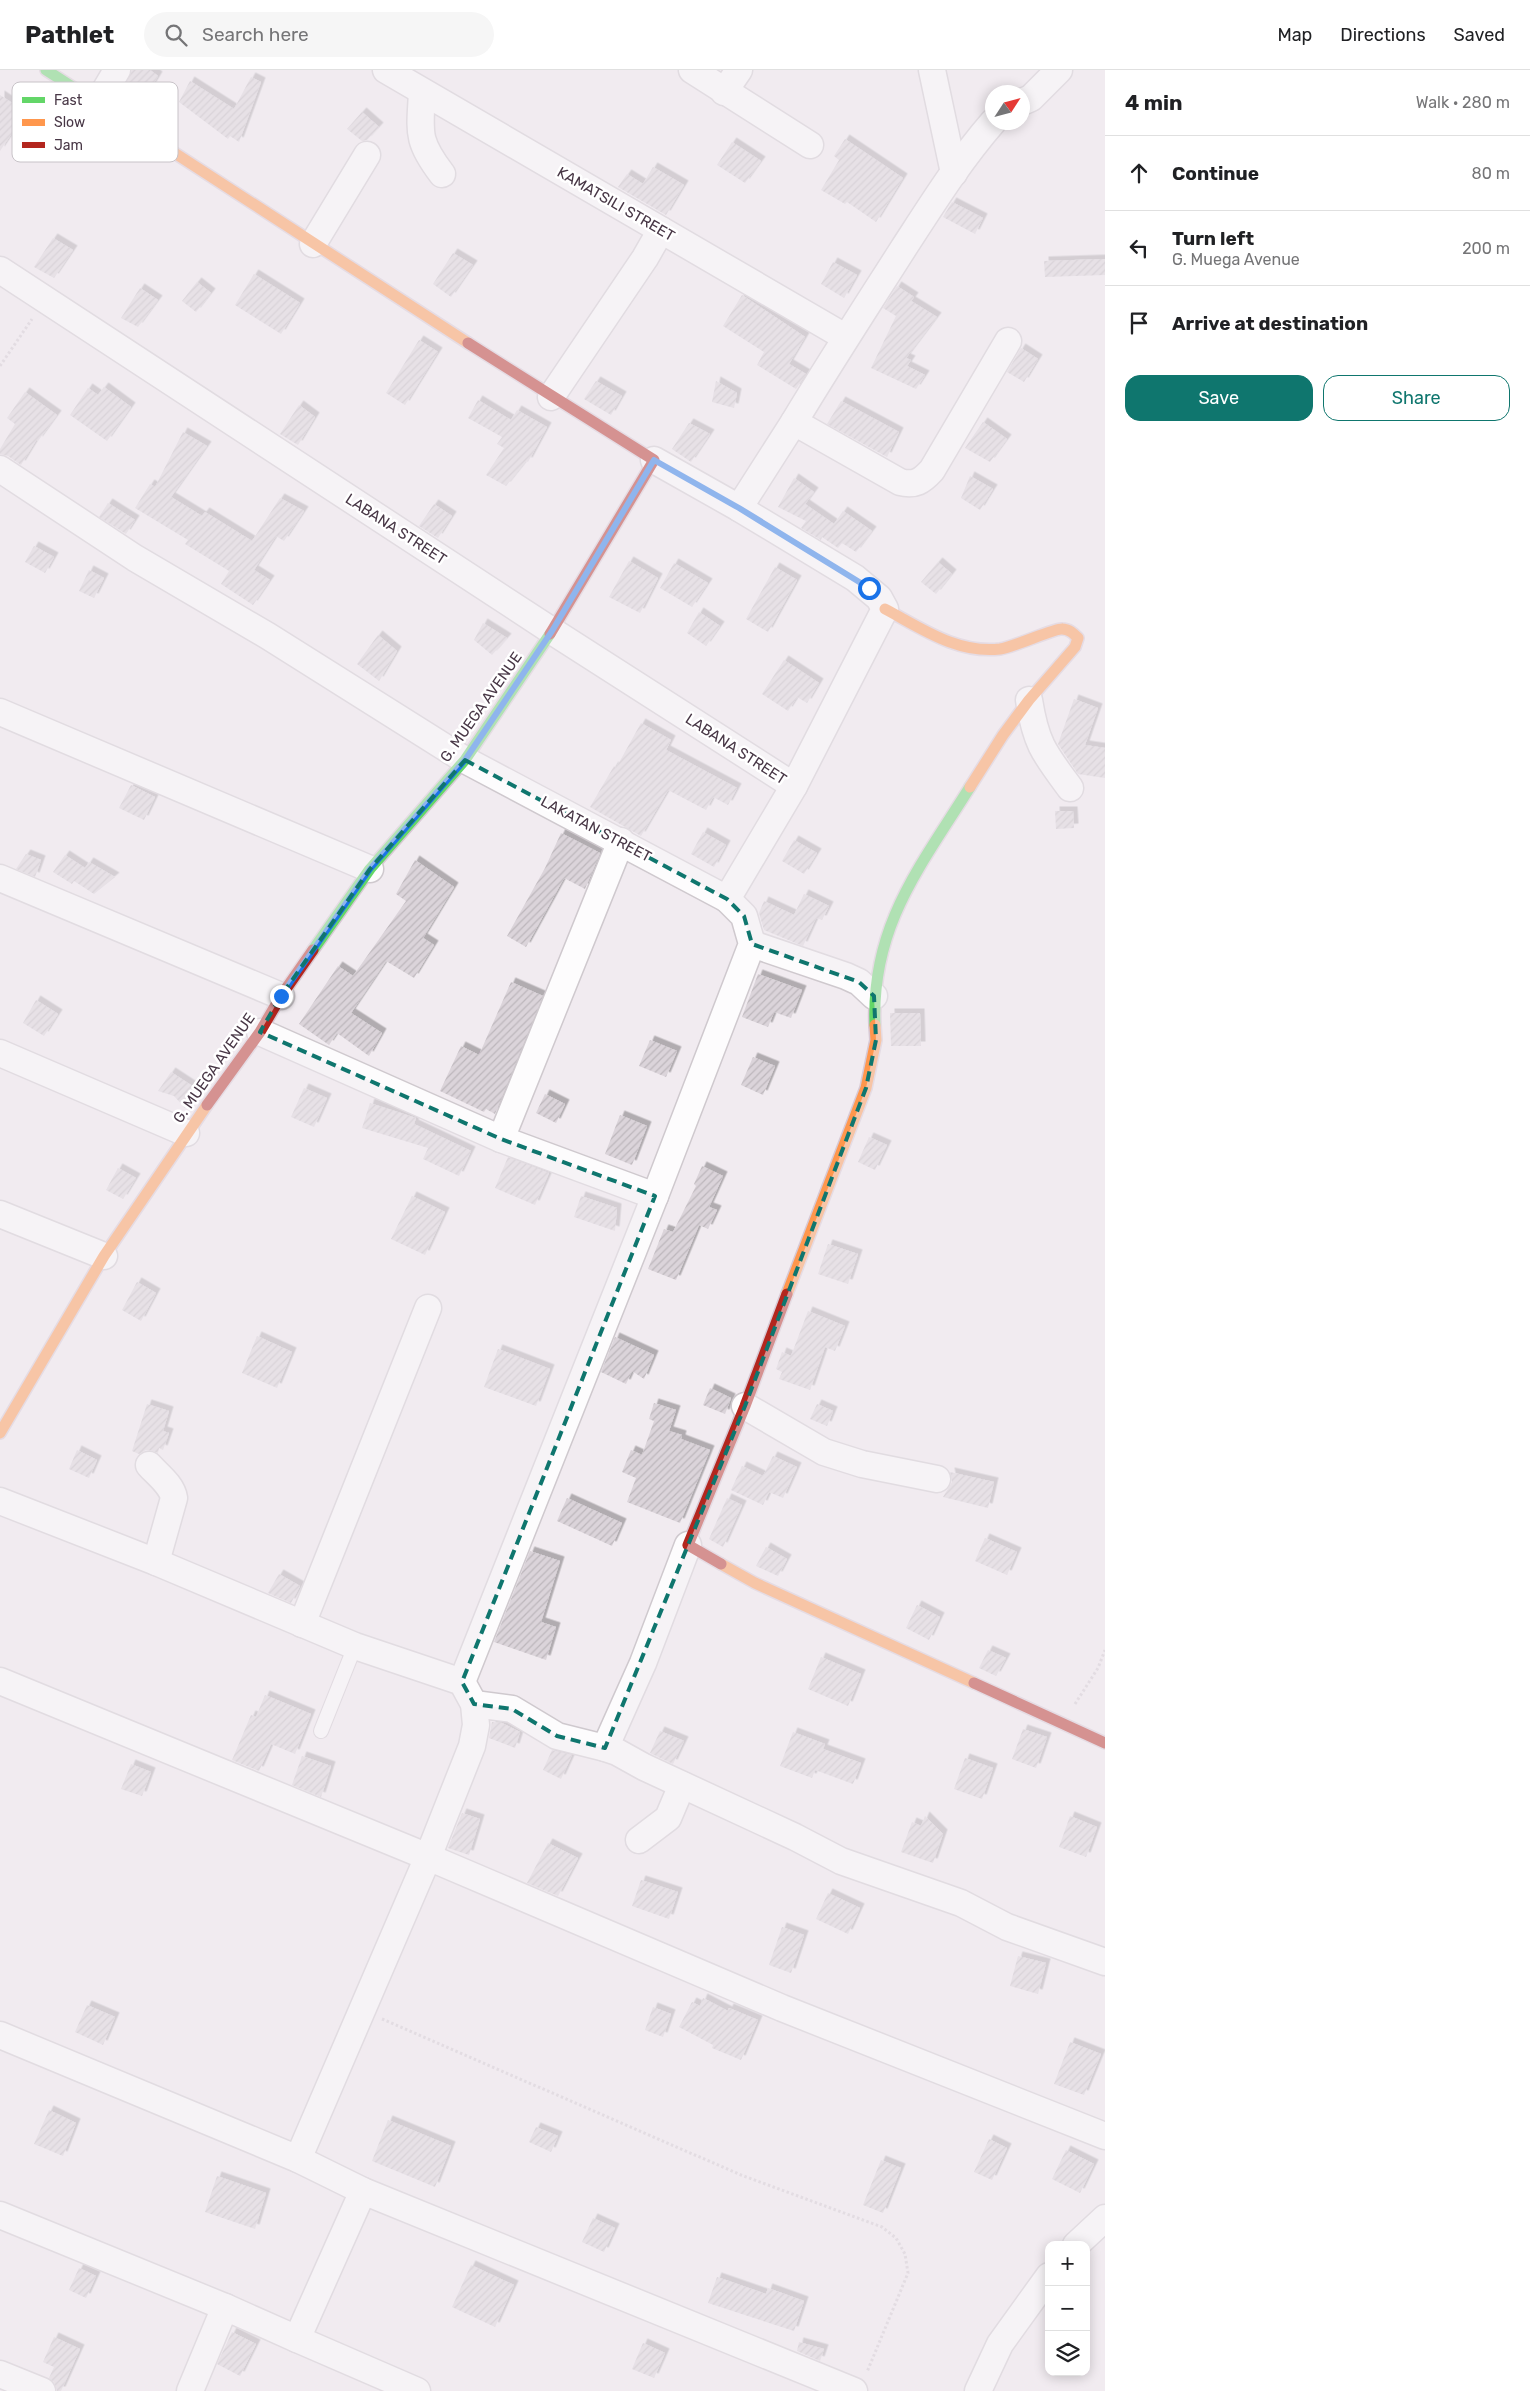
<!DOCTYPE html>
<html lang="en">
<head>
<meta charset="utf-8">
<style>
  :root { --surface:#fff; --page:#f6f6f6; --text:#202124; --muted:#757577; --line:#e0e0e0; --accent:#0f766e }
  body { margin:0; font-family:Rubik,sans-serif; background:var(--page); color:var(--text) }
  .controls { position:absolute; right:15px; bottom:15px; display:grid; overflow:hidden; border-radius:10px; box-shadow:0 2px 12px #0003 }
  .controls button { width:45px; height:45px; display:grid; place-items:center; padding:0; border:0; border-bottom:1px solid var(--line); background:var(--surface); color:var(--text); font:25px sans-serif }
  .compass { position:absolute; left:985px; top:15px; width:45px; height:45px; border-radius:50%; background:var(--surface); box-shadow:0 2px 12px #0003; rotate:54deg }
  .stop { position:absolute; width:15px; height:15px; margin:-11px; border:4px solid #1a73e8; border-radius:50%; background:#fff }
  .stop.end { background:#1a73e8; border-color:#fff; box-shadow:0 1px 5px #0008 }
  .list { margin:0; padding:0; list-style:none }
  h2 { display:flex; justify-content:space-between; align-items:center; height:65px; margin:0; padding:0 20px; font-size:21px }
  h2 small { font-size:16px; font-weight:400; color:var(--muted) }
  .list li { display:grid; grid-template-columns:32px 1fr auto; gap:15px; align-items:center; box-sizing:border-box; height:75px; padding:0 20px; border-top:1px solid var(--line) }
  .list b { display:block; font-size:19px; white-space:nowrap }
  .list p { margin:0; font-size:16px; white-space:nowrap; color:var(--muted) }
  .list em { font-size:16px; font-style:normal; color:var(--muted) }
  .actions { display:flex; gap:10px; padding:15px 20px }
  .actions a { flex:1; padding:11px 0; border:1px solid var(--accent); border-radius:15px; text-align:center; font-size:18px; color:var(--accent) }
  .actions .main { background:var(--accent); color:#fff }
  .icon { flex:none; width:28px; height:28px; fill:none; stroke:currentColor; stroke-width:2; stroke-linecap:round; stroke-linejoin:round }
  .map { position:relative; flex:none; width:1105px; height:2321px; overflow:hidden }
  header { display:flex; align-items:center; gap:30px; box-sizing:border-box; height:70px; padding:0 25px; background:var(--surface); border-bottom:1px solid var(--line) }
  header strong { font-size:24px }
  nav { display:flex; gap:28px; margin-inline-start:auto; font-size:18px }
  .search { width:350px; height:45px; background:var(--page); display:flex; align-items:center; gap:12px; box-sizing:border-box; padding:0 18px; border-radius:28px; color:var(--muted); font-size:19px }
  main { display:flex }
  aside { flex:1; background:var(--surface) }
  .map>svg:first-child { display:block }
  .building { fill:url(#building-hatch); filter:url(#shadow) }
  .lines { fill:none; stroke-linecap:round; stroke-linejoin:round }
  .lane-casing { stroke:#cfc9ce; stroke-width:16 }
  .street-casing { stroke:#cfc9ce; stroke-width:29 }
  .fast-casing { stroke:#d8c9d4; stroke-width:14 }
  .slow-casing { stroke:#d8c9d4; stroke-width:14 }
  .jam-casing { stroke:#d8c9d4; stroke-width:14 }
  .path { stroke:#d2cbd1; stroke-width:3; stroke-dasharray:2.5 2.5; stroke-linecap:butt }
  .lane { stroke:#fdfcfd; stroke-width:14 }
  .street { stroke:#fdfcfd; stroke-width:26 }
  .fast { stroke:#63d668; stroke-width:11 }
  .slow { stroke:#ff974d; stroke-width:11 }
  .jam { stroke:#b3261e; stroke-width:11 }
  .route { stroke:#1a73e8; stroke-width:6 }
  .marked { fill:none; stroke:#0f766e; stroke-width:4; stroke-dasharray:10 6; stroke-linejoin:round }
  .labels { text-anchor:middle; dominant-baseline:central; stroke-width:5; stroke-linejoin:round; paint-order:stroke }
  .street-label { font-size:15px; fill:#483746; stroke:#fff }
  .key { fill:#fff; stroke:#c8c3c8; stroke-width:1 }
  .key-label { font-size:14px; fill:#483746 }
</style>
</head>
<body>
<header>
<strong>Pathlet</strong>
<div class="search"><svg class="icon" aria-label="search" viewBox="0 0 24 24"><circle cx="10" cy="10" r="6"/><path d="M15 15l6 6"/></svg>Search here</div>
<nav><a>Map</a><a>Directions</a><a>Saved</a></nav>
</header>
<main>
<div class="map">
<svg width="1105" height="2321" viewBox="0 0 1105 2321">
  <defs>
    <pattern id="building-hatch" width="6" height="6" patternUnits="userSpaceOnUse" patternTransform="scale(1.25)"><rect width="6" height="6" fill="#dbd4da"/><path d="M-1 1l2-2M0 6l6-6M5 7l2-2" fill="none" stroke="#bdb7bc"/></pattern>
    <filter id="shadow"><feDropShadow dx="4.5" dy="-4.5" stdDeviation="0" flood-color="#0004"/></filter>
  </defs>
  <rect width="100%" height="100%" fill="#f1ebf0"/>
  <!-- building -->
  <g class="building">
    <polygon points="132,0 150,0 158,6 143,31 134,25 129,31 120,25"/>
    <polygon points="251,7 261,12 239,72 230,66 228,69 179,32 190,11 234,39"/>
    <polygon points="0,25 26,42 0,81"/>
    <polygon points="362,42 379,57 367,70 362,71 347,59"/>
    <polygon points="845,69 903,108 876,152 847,132 845,134 821,120 839,90 834,86"/>
    <polygon points="732,72 761,91 745,113 717,95"/>
    <polygon points="653,97 684,115 666,145 618,117 627,104 643,114"/>
    <polygon points="952,132 983,148 975,164 943,147"/>
    <polygon points="53,168 73,180 54,208 34,197"/>
    <polygon points="453,183 473,195 451,227 433,214"/>
    <polygon points="1105,189 1105,205 1045,207 1044,191"/>
    <polygon points="833,192 857,205 844,228 821,214"/>
    <polygon points="254,204 300,233 281,264 235,235"/>
    <polygon points="197,212 211,223 196,242 182,231"/>
    <polygon points="897,216 914,227 911,231 937,247 906,288 911,290 907,296 925,305 916,319 871,298 896,246 883,238"/>
    <polygon points="140,218 158,230 138,257 121,248"/>
    <polygon points="742,225 805,267 789,294 806,304 796,319 757,295 764,282 723,256"/>
    <polygon points="419,270 438,282 405,335 386,323"/>
    <polygon points="1021,278 1038,289 1024,312 1007,302"/>
    <polygon points="596,311 622,326 611,345 584,329"/>
    <polygon points="716,311 737,323 734,338 712,332"/>
    <polygon points="104,317 131,337 107,371 70,345 88,318 98,325"/>
    <polygon points="25,322 57,345 38,371 37,369 21,395 8,386 0,384 0,379 15,354 7,348"/>
    <polygon points="478,330 511,350 517,340 547,357 528,392 526,391 506,416 486,405 504,378 497,374 502,367 468,348"/>
    <polygon points="841,331 899,362 887,387 827,354"/>
    <polygon points="299,335 315,347 298,375 280,364"/>
    <polygon points="983,352 1007,369 990,392 965,378"/>
    <polygon points="689,353 710,364 691,392 672,379"/>
    <polygon points="183,362 207,376 171,427 202,446 205,442 252,471 280,428 304,441 284,471 276,466 254,500 270,510 253,535 221,514 229,501 185,474 188,470 135,438 150,414 155,417"/>
    <polygon points="970,406 993,419 980,440 961,428"/>
    <polygon points="794,408 814,422 805,434 834,454 843,441 872,461 856,482 842,473 838,478 822,467 821,470 801,458 806,451 778,437"/>
    <polygon points="108,433 135,450 126,464 99,447"/>
    <polygon points="434,434 452,446 438,468 419,456"/>
    <polygon points="34,476 54,487 45,503 25,492"/>
    <polygon points="629,491 658,508 640,543 609,527"/>
    <polygon points="938,492 952,504 936,524 921,512"/>
    <polygon points="674,493 708,513 692,537 660,518"/>
    <polygon points="775,497 797,510 768,562 746,549"/>
    <polygon points="89,500 104,508 94,528 79,521"/>
    <polygon points="699,542 720,556 706,576 687,563"/>
    <polygon points="483,553 507,568 492,585 474,570"/>
    <polygon points="378,565 397,581 379,611 357,594"/>
    <polygon points="784,590 819,613 807,633 797,627 788,641 762,624"/>
    <polygon points="1074,629 1098,638 1085,675 1105,678 1105,708 1078,704 1058,674"/>
    <polygon points="641,653 671,670 666,680 737,718 728,735 713,727 706,740 668,720 641,766 590,737 614,696 616,698"/>
    <polygon points="131,715 155,727 144,750 119,738"/>
    <polygon points="1055,741 1073,741 1074,758 1056,759"/>
    <polygon points="703,762 726,775 714,797 691,784"/>
    <polygon points="561,763 600,783 585,819 564,808 526,877 507,866 545,798"/>
    <polygon points="794,770 817,783 804,804 782,791"/>
    <polygon points="26,784 41,790 35,807 16,799"/>
    <polygon points="65,785 85,798 89,792 115,807 94,824 74,811 72,814 53,802"/>
    <polygon points="415,790 454,817 423,868 434,875 414,908 386,891 351,943 382,963 369,986 337,963 329,975 299,954 338,896 353,906 406,831 396,824"/>
    <polygon points="804,824 829,836 822,850 816,848 803,876 764,860 759,843 764,831 794,845"/>
    <polygon points="758,904 802,920 791,948 774,942 768,957 742,947"/>
    <polygon points="511,912 543,926 495,1044 486,1039 484,1042 440,1021 461,976 479,985"/>
    <polygon points="36,930 58,944 44,966 23,953"/>
    <polygon points="890,943 920,943 921,976 891,976"/>
    <polygon points="650,970 677,981 666,1007 639,996"/>
    <polygon points="753,987 775,996 763,1025 741,1015"/>
    <polygon points="171,1002 197,1019 185,1038 174,1026 158,1021"/>
    <polygon points="304,1018 327,1028 314,1057 291,1047"/>
    <polygon points="545,1024 565,1034 556,1053 536,1043"/>
    <polygon points="370,1033 416,1048 414,1054 471,1081 459,1106 423,1089 428,1078 362,1058"/>
    <polygon points="620,1045 647,1056 632,1095 605,1084"/>
    <polygon points="869,1067 887,1075 875,1100 858,1092"/>
    <polygon points="508,1087 549,1103 535,1135 495,1118"/>
    <polygon points="702,1096 723,1106 709,1137 717,1140 708,1159 699,1155 676,1210 648,1199 664,1159 673,1162 696,1116 694,1114"/>
    <polygon points="118,1098 136,1108 123,1129 106,1120"/>
    <polygon points="412,1126 445,1142 425,1185 391,1169"/>
    <polygon points="581,1126 617,1138 615,1161 574,1147"/>
    <polygon points="828,1174 858,1184 848,1214 818,1204"/>
    <polygon points="137,1212 156,1223 141,1251 122,1240"/>
    <polygon points="808,1241 845,1256 835,1281 825,1277 810,1320 779,1309 782,1302 776,1299 782,1282 791,1286"/>
    <polygon points="257,1266 292,1282 277,1318 242,1303"/>
    <polygon points="615,1267 654,1285 644,1309 632,1301 626,1314 601,1302"/>
    <polygon points="498,1279 550,1299 536,1336 484,1317"/>
    <polygon points="710,1318 731,1328 725,1344 703,1335"/>
    <polygon points="654,1333 676,1340 669,1361 682,1365 681,1369 710,1380 680,1453 627,1432 636,1408 622,1402 631,1380 642,1385 654,1351 649,1349"/>
    <polygon points="147,1334 169,1341 163,1361 169,1363 163,1380 159,1378 158,1383 153,1381 146,1380 139,1384 132,1381"/>
    <polygon points="817,1334 833,1341 827,1356 810,1349"/>
    <polygon points="77,1380 97,1390 89,1408 69,1399"/>
    <polygon points="773,1386 797,1397 783,1428 769,1422 763,1435 731,1420 742,1396 763,1406"/>
    <polygon points="950,1402 994,1412 988,1438 943,1427 952,1412"/>
    <polygon points="567,1428 622,1453 612,1476 557,1451"/>
    <polygon points="727,1428 742,1435 723,1477 709,1469"/>
    <polygon points="985,1468 1017,1482 1007,1505 975,1491"/>
    <polygon points="766,1477 787,1489 778,1506 756,1496"/>
    <polygon points="530,1481 560,1491 541,1552 556,1557 546,1590 494,1572"/>
    <polygon points="279,1504 300,1516 291,1533 268,1523"/>
    <polygon points="917,1535 940,1547 929,1570 906,1558"/>
    <polygon points="988,1580 1006,1588 996,1606 979,1598"/>
    <polygon points="821,1587 861,1604 848,1636 808,1619"/>
    <polygon points="265,1625 311,1644 295,1684 271,1674 259,1701 232,1690 251,1645 256,1647"/>
    <polygon points="492,1652 502,1653 520,1662 515,1678 489,1668"/>
    <polygon points="1023,1659 1047,1667 1036,1698 1012,1689"/>
    <polygon points="660,1661 684,1671 673,1694 650,1683"/>
    <polygon points="793,1662 825,1674 823,1679 861,1693 853,1714 815,1700 812,1708 780,1696"/>
    <polygon points="552,1680 572,1685 561,1709 543,1700"/>
    <polygon points="302,1686 331,1696 321,1727 292,1715"/>
    <polygon points="965,1688 993,1698 982,1729 954,1719"/>
    <polygon points="131,1694 151,1702 142,1726 121,1719"/>
    <polygon points="462,1743 480,1749 469,1785 448,1778"/>
    <polygon points="925,1746 943,1764 933,1793 901,1782 912,1752 921,1756"/>
    <polygon points="1070,1746 1097,1757 1086,1787 1059,1777"/>
    <polygon points="548,1773 578,1788 558,1826 527,1813"/>
    <polygon points="641,1810 678,1822 669,1849 632,1836"/>
    <polygon points="828,1823 860,1838 848,1864 816,1849"/>
    <polygon points="782,1857 804,1865 791,1903 769,1895"/>
    <polygon points="1018,1886 1046,1893 1038,1924 1010,1916"/>
    <polygon points="703,1928 728,1941 729,1938 758,1950 741,1990 712,1978 713,1975 679,1957 692,1932 700,1936"/>
    <polygon points="87,1935 115,1947 103,1975 75,1962"/>
    <polygon points="653,1937 671,1944 663,1967 645,1960"/>
    <polygon points="1070,1972 1101,1984 1084,2025 1054,2014"/>
    <polygon points="49,2040 76,2053 63,2086 34,2074"/>
    <polygon points="388,2050 451,2076 435,2117 372,2091"/>
    <polygon points="536,2057 558,2066 551,2082 529,2072"/>
    <polygon points="989,2069 1007,2078 992,2110 974,2102"/>
    <polygon points="1066,2080 1094,2094 1080,2123 1052,2109"/>
    <polygon points="881,2090 901,2098 883,2143 863,2135"/>
    <polygon points="217,2106 266,2123 255,2159 205,2142"/>
    <polygon points="593,2148 615,2158 604,2182 582,2172"/>
    <polygon points="471,2195 514,2215 495,2257 452,2237"/>
    <polygon points="79,2198 96,2206 86,2228 69,2220"/>
    <polygon points="717,2207 766,2224 768,2218 804,2231 794,2261 708,2233"/>
    <polygon points="232,2262 256,2274 240,2306 217,2294"/>
    <polygon points="54,2267 80,2279 61,2321 57,2321 54,2312 49,2308 54,2297 43,2292"/>
    <polygon points="799,2272 824,2279 820,2291 797,2281"/>
    <polygon points="643,2273 665,2283 654,2308 632,2299"/>
  </g>
  <g class="lines">
    <!-- lane casing -->
    <g class="lane-casing">
      <polyline id="lane" points="321,1661 355,1576"/>
    </g>
    <!-- street casing -->
    <g class="street-casing">
      <g id="street">
        <polyline points="386,0 845,267"/>
        <polyline points="692,0 810,75"/>
        <polyline points="932,0 954,103"/>
        <path d="M 422,22 C 420,62 416,70 442,104"/>
        <polyline points="724,22 739,0"/>
        <polyline points="1022,32 1031,28 1059,0"/>
        <polyline points="97,34 117,0"/>
        <polyline points="313,174 367,85"/>
        <polyline points="0,200 552,561 794,716"/>
        <polyline points="551,327 645,188 661,160"/>
        <path d="M 794,352 C 829,294 866,237 903,179 C 931,136 959,91 993,52"/>
        <polyline points="0,399 135,488 268,566 465,690 727,829"/>
        <path d="M 739,438 L 794,352 L 900,412 C 915,416 922,411 932,400 L 1008,271"/>
        <path d="M 1029,630 C 1036,674 1044,683 1070,718"/>
        <polyline points="0,642 370,799"/>
        <polyline points="0,808 281,926"/>
        <polyline points="752,874 846,906 859,912 874,926"/>
        <polyline points="260,962 501,1069 655,1126"/>
        <polyline points="0,983 186,1063"/>
        <polyline points="501,1069 621,771"/>
        <polyline points="0,1144 104,1186"/>
        <polyline points="745,1336 824,1382 862,1394 937,1409"/>
        <path d="M 149,1395 C 158,1405 172,1415 174,1428 L 156,1492"/>
        <polyline points="0,1431 156,1492 355,1576 462,1612 474,1634 476,1655 472,1676 428,1787 0,1611"/>
        <polyline points="302,1554 428,1238"/>
        <polyline points="462,1612 655,1126 752,874 744,846 727,829 794,716 885,539 879,528 855,508 739,438 654,390"/>
        <polyline points="474,1634 512,1639 557,1666 605,1678 643,1593 688,1475"/>
        <polyline points="605,1678 617,1682 644,1697 795,1767 841,1791 961,1833 1007,1857 1105,1892"/>
        <polyline points="639,1770 668,1748 682,1715"/>
        <polyline points="0,1965 298,2089 428,1787 782,1938 1105,2066"/>
        <polyline points="298,2089 363,2121 854,2321"/>
        <polyline points="363,2121 297,2269 417,2321"/>
        <polyline points="0,2145 225,2237 297,2269"/>
        <polyline points="1076,2175 1105,2148"/>
        <polyline points="0,2304 42,2321"/>
        <polyline points="190,2321 225,2237"/>
        <polyline points="978,2321 1000,2274 1049,2206"/>
      </g>
    </g>
    <!-- fast casing -->
    <g class="fast-casing">
      <g id="fast">
        <polyline points="46,0 119,47"/>
        <polyline points="313,880 370,799 465,690 550,564"/>
        <path d="M 875,955 C 871,856 920,797 970,717"/>
      </g>
    </g>
    <!-- slow casing -->
    <g class="slow-casing">
      <g id="slow">
        <polyline points="119,47 468,273"/>
        <path d="M 885,539 C 921,558 957,584 1000,579 C 1014,577 1055,558 1062,559 C 1069,559 1073,563 1078,568 L 1075,577 L 1029,630 L 1003,665 L 970,717"/>
        <polyline points="787,1224 866,1018 876,970 875,955"/>
        <polyline points="0,1363 104,1186 207,1035"/>
        <polyline points="721,1494 755,1513 974,1613"/>
      </g>
    </g>
    <!-- jam casing -->
    <g class="jam-casing">
      <g id="jam">
        <polyline points="468,273 654,390 550,564"/>
        <polyline points="207,1035 260,962 281,926 313,880"/>
        <polyline points="721,1494 688,1475 745,1336 787,1224"/>
        <polyline points="974,1613 1105,1673"/>
      </g>
    </g>
    <!-- path -->
    <g class="path">
      <polyline points="0,296 32,249"/>
      <polyline points="1075,1634 1098,1598 1105,1580"/>
      <polyline points="382,1949 741,2105 882,2157 896,2168 905,2184 908,2203 867,2302"/>
    </g>
    <!-- lane -->
    <use href="#lane" class="lane"/>
    <!-- street -->
    <use href="#street" class="street"/>
    <!-- fast -->
    <use href="#fast" class="fast"/>
    <!-- slow -->
    <use href="#slow" class="slow"/>
    <!-- jam -->
    <use href="#jam" class="jam"/>
  </g>
  <g class="lines">
    <!-- route -->
    <polyline class="route" points="281,926 370,799 465,690 552,561 654,390 739,438 869,518"/>
  </g>
  <!-- marked area -->
  <path d="M0 0H1105V2321H0ZM 465,690 L 727,829 L 744,846 L 752,874 L 859,912 L 874,926 L 876,970 L 866,1018 L 745,1336 L 605,1678 L 557,1666 L 512,1639 L 474,1634 L 462,1612 L 655,1126 L 501,1069 L 260,962 L 281,926 L 370,799 Z" fill="#f1ebf0" fill-opacity=".55" fill-rule="evenodd"/>
  <path class="marked" d="M 465,690 L 727,829 L 744,846 L 752,874 L 859,912 L 874,926 L 876,970 L 866,1018 L 745,1336 L 605,1678 L 557,1666 L 512,1639 L 474,1634 L 462,1612 L 655,1126 L 501,1069 L 260,962 L 281,926 L 370,799 Z"/>
  <g class="labels">
    <!-- street labels -->
    <g class="street-label">
      <text transform="translate(616 134) rotate(30)">KAMATSILI STREET</text>
      <text transform="translate(396 459) rotate(33)">LABANA STREET</text>
      <text transform="translate(481 637) rotate(-55)">G. MUEGA AVENUE</text>
      <text transform="translate(736 679) rotate(33)">LABANA STREET</text>
      <text transform="translate(596 759) rotate(28)">LAKATAN STREET</text>
      <text transform="translate(214 998) rotate(-55)">G. MUEGA AVENUE</text>
    </g>
  </g>
  <!-- legend -->
  <rect x="12" y="12" width="166" height="80" rx="8" class="key"/>
  <rect x="22" y="27" width="23" height="6" fill="#63d668"/>
  <rect x="22" y="49" width="23" height="7" fill="#ff974d"/>
  <rect x="22" y="72" width="23" height="6" fill="#b3261e"/>
  <g class="key-label">
    <text x="54" y="35">Fast</text>
    <text x="54" y="57">Slow</text>
    <text x="54" y="80">Jam</text>
  </g>
</svg>
<div class="controls">
<button>+</button>
<button>−</button>
<button><svg class="icon" aria-label="layers" viewBox="0 0 24 24"><path d="M12 4l9 5-9 5-9-5zM3 14l9 5 9-5"/></svg></button>
</div>
<svg class="compass" viewBox="-18 -18 36 36"><path d="M0-13l5 13h-10z" fill="#e53935"/><path d="M0 13l5-13h-10z" fill="#757577"/></svg>
<div class="stop" style="left:869px;top:518px"></div>
<div class="stop end" style="left:281px;top:926px"></div>
</div>
<aside>
<h2>4 min<small>Walk · 280 m</small></h2>
<ul class="list">
<li><svg class="icon" aria-label="ahead" viewBox="0 0 24 24"><path d="M12 20V5M6 11l6-6 6 6"/></svg><div><b>Continue</b></div><em>80 m</em></li>
<li><svg class="icon" aria-label="left" viewBox="0 0 24 24"><path d="M17 20v-9H6M10 6l-5 5 5 5"/></svg><div><b>Turn left</b><p>G. Muega Avenue</p></div><em>200 m</em></li>
<li><svg class="icon" aria-label="arrive" viewBox="0 0 24 24"><path d="M6 21V4h12l-3 4 3 4H6"/></svg><div><b>Arrive at destination</b></div></li>
</ul>
<div class="actions"><a class="main">Save</a><a>Share</a></div>
</aside>
</main>
</body>
</html>
